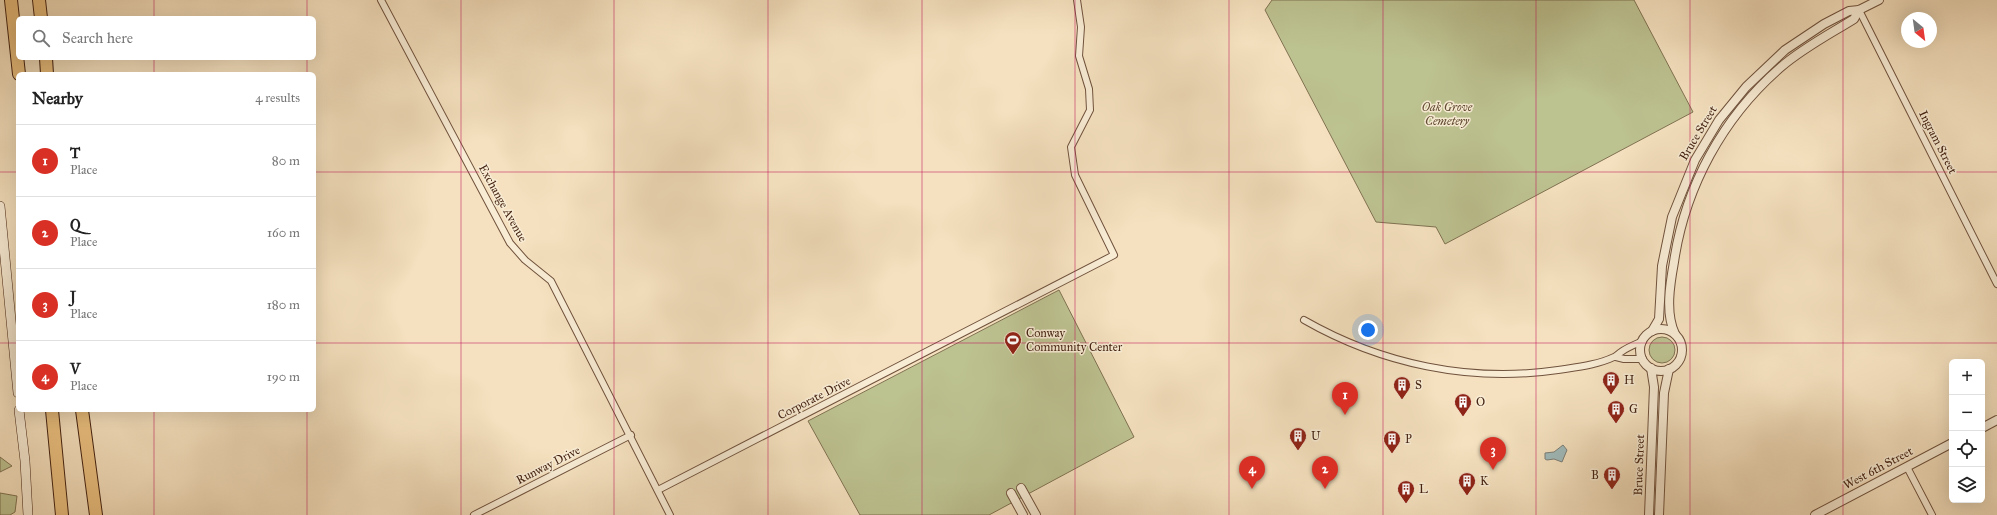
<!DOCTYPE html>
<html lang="en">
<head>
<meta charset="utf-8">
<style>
  :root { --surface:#fff; --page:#f6f6f6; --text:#222; --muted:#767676; --line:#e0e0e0; --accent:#d93025 }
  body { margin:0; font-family:"IM FELL Great Primer",serif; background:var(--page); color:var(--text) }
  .controls { position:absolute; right:12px; bottom:12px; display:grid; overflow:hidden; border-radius:6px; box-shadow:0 4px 16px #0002 }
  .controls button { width:36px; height:36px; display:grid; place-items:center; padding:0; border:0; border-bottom:1px solid var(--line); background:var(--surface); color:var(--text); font:20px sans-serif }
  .compass { position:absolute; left:1901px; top:12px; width:36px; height:36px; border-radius:50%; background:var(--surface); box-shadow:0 4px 16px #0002; rotate:151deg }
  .you { position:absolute; left:1368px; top:330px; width:14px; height:14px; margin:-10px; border:3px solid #fff; border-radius:50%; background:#1a73e8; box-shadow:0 0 0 6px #1a73e833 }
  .badge { display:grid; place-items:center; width:26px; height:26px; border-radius:50%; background:var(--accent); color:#fff; font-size:13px; font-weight:700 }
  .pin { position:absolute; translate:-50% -33px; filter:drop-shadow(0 1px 2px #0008) }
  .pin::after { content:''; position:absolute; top:21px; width:14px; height:12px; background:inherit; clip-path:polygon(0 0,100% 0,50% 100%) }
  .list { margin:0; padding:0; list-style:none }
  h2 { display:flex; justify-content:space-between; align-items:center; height:52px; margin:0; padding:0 16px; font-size:17px }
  h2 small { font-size:13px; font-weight:400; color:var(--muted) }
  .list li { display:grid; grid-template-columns:26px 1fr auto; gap:12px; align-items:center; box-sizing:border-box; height:72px; padding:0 16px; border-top:1px solid var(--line) }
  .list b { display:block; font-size:15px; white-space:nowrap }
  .list p { margin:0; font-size:13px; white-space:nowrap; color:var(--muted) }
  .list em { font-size:13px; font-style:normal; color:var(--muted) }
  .icon { flex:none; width:22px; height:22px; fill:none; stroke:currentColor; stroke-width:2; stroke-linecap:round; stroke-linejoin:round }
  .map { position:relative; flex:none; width:1997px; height:515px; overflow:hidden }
  .search { position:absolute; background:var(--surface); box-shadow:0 4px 16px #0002; left:16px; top:16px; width:300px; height:44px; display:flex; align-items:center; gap:10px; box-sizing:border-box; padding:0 14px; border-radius:6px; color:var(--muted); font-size:15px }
  .panel { position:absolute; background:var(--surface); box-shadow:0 4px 16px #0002; left:16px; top:72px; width:300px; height:340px; border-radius:6px }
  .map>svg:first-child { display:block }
  .green { fill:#bdc291; stroke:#807252 }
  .water { fill:#a0bbbc; stroke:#7b7e78 }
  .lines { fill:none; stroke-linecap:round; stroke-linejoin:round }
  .minor-casing { stroke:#70523d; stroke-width:8 }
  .tertiary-casing { stroke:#70523d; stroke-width:10 }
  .secondary-casing { stroke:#442312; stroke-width:10 }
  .motorway-casing { stroke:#442312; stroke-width:14 }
  .minor { stroke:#f8ecd5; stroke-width:6 }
  .tertiary { stroke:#f8ecd5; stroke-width:8 }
  .secondary { stroke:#f8ecd5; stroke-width:9 }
  .motorway { stroke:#eac080; stroke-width:12 }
  .grid { fill:none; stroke:#c2185b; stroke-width:1; stroke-opacity:0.55 }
  .labels { text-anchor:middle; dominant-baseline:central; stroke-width:3; stroke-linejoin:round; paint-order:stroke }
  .park-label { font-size:12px; font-style:italic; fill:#624b32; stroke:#f8ecd5 }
  .street-label { font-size:12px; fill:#442312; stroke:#f8ecd5 }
  .poi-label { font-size:12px; fill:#442312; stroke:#f8ecd5; text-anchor:start }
</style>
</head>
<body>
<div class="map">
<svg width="1997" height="515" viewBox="0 0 1997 515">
  <rect width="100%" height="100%" fill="#f5e1bf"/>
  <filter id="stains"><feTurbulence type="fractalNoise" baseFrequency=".005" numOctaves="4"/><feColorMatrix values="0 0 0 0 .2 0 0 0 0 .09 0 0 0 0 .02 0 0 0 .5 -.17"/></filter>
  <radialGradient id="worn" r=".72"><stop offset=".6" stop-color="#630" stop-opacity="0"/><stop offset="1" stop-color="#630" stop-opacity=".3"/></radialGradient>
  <!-- green -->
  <g class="green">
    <polygon points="1272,0 1634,0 1693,112 1445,244 1436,227 1376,222 1265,10"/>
    <polygon points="1059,290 1134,437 989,515 860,515 808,421"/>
    <circle cx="1662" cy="350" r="13"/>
    <polygon points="0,457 12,466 0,472"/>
    <polygon points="0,493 17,496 15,512 10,515 0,515"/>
  </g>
  <!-- water -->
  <polygon class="water" points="1563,445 1567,450 1562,462 1554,459 1547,460 1545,459 1545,453 1554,452"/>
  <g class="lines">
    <!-- minor casing -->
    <g class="minor-casing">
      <g id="minor">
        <polyline points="381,0 510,243 525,260 551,281 670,515"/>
        <polyline points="1859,10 1997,284"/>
        <path d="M 1304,320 C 1381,364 1470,383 1558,370 C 1577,367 1597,365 1614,357 C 1617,356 1619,353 1621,352 C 1628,347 1636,344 1643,341"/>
        <polyline points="1616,357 1624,359 1643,359"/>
        <polyline points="1907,467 1932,515"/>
        <polyline points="658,490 1114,255 1075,175 1071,147 1090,110 1089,89 1079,56 1081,27 1077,0"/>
        <polyline points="474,515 631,435"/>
      </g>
    </g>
    <!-- tertiary casing -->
    <g class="tertiary-casing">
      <g id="tertiary">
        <circle cx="1661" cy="350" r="21"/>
        <polyline points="1652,331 1659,319 1662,266 1672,217 1695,160 1719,120 1746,87 1785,50 1824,24 1849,11 1859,10 1879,0"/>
        <path d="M 1675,334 C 1665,313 1670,284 1674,262 C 1685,187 1723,117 1781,67 C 1803,48 1830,34 1854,19 L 1859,10"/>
        <polyline points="1982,428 1997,420"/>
        <polyline points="1021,488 1036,515"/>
        <polyline points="1011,493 1023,515"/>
        <polyline points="1649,515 1654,387 1651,368"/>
        <polyline points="1659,515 1664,393 1669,369"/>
        <polyline points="1815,515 1952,443"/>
      </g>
    </g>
    <!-- secondary casing -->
    <g class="secondary-casing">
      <g id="secondary">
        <polyline points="0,206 18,393"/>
        <polyline points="19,410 25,461 28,515"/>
      </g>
    </g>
    <!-- motorway casing -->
    <g class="motorway-casing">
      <g id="motorway">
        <polyline points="11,0 19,74"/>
        <polyline points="39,0 41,18"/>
        <polyline points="46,58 47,74"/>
        <polyline points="52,410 62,515"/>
        <polyline points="82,410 96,515"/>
      </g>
    </g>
    <!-- minor -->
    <use href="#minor" class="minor"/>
    <!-- tertiary -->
    <use href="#tertiary" class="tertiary"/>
    <!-- secondary -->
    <use href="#secondary" class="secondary"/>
    <!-- motorway -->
    <use href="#motorway" class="motorway"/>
  </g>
  <!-- grid -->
  <path class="grid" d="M 154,0 L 154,18M 307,0 L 307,18M 461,0 L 461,515M 614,0 L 614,515M 768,0 L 768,515M 922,0 L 922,515M 1075,0 L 1075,515M 1229,0 L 1229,515M 1383,0 L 1383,515M 1536,0 L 1536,515M 1690,0 L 1690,515M 1843,0 L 1843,515M 154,58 L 154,74M 307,58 L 307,74M 0,172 L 18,172M 314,172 L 1997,172M 0,343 L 18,343M 314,343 L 1997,343M 154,410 L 154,515M 307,410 L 307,515"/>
  <!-- icons -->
  <defs>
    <g id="stadium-pin" transform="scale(0.9)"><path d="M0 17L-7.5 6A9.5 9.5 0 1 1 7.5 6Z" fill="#8f2418" stroke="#f8ecd5"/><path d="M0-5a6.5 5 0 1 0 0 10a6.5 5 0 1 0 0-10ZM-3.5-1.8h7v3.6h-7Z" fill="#fff"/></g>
    <g id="building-pin" transform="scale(0.9)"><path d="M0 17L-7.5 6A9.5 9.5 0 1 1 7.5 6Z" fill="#8f2418" stroke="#f8ecd5"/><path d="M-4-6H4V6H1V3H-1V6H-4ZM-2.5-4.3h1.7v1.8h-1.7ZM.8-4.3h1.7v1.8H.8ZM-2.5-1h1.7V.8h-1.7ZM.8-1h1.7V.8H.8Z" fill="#fff"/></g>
  </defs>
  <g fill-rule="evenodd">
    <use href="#stadium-pin" x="1013" y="340"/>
    <use href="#building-pin" x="1611" y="380"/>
    <use href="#building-pin" x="1402" y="385"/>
    <use href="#building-pin" x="1463" y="402"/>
    <use href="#building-pin" x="1616" y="409"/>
    <use href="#building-pin" x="1298" y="436"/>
    <use href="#building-pin" x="1392" y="439"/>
    <use href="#building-pin" x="1612" y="475"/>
    <use href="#building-pin" x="1467" y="481"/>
    <use href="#building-pin" x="1406" y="489"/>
  </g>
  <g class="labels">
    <!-- park labels -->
    <g class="park-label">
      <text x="1447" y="107">Oak Grove<tspan x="1447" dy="14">Cemetery</tspan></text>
    </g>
    <!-- street labels -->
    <g class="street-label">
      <text transform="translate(1698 133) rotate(-59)">Bruce Street</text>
      <text transform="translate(1938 142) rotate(63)">Ingram Street</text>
      <text transform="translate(503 203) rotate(61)">Exchange Avenue</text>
      <text transform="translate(814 398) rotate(-27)">Corporate Drive</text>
      <text transform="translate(548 465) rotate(-27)">Runway Drive</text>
      <text transform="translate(1639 465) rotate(-88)">Bruce Street</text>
      <text transform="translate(1878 468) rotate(-28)">West 6th Street</text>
    </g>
    <!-- poi labels -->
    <g class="poi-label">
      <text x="1026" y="333">Conway<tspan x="1026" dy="14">Community Center</tspan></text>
      <text x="1624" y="380">H</text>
      <text x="1415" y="385">S</text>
      <text x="1476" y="402">O</text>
      <text x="1629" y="409">G</text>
      <text x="1311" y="436">U</text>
      <text x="1405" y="439">P</text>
      <text x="1599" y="475" text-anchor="end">B</text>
      <text x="1480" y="481">K</text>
      <text x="1419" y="489">L</text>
    </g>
  </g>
  <rect width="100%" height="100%" filter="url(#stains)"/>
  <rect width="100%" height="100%" fill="url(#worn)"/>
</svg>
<div class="controls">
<button>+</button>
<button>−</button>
<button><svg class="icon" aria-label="locate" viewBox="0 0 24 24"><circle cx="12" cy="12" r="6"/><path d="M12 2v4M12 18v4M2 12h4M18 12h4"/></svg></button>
<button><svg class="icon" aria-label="layers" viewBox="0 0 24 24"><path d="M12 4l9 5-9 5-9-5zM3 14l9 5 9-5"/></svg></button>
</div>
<svg class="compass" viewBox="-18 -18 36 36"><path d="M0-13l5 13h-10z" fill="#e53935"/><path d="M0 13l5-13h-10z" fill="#767676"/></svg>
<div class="you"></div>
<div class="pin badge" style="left:1345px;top:415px">1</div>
<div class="pin badge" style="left:1325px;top:489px">2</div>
<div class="pin badge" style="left:1493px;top:470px">3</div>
<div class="pin badge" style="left:1252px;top:489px">4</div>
<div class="search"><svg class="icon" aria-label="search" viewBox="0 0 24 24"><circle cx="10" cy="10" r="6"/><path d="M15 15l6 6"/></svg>Search here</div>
<section class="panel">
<h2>Nearby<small>4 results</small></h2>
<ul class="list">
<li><span class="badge">1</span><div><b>T</b><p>Place</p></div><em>80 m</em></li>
<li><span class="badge">2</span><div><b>Q</b><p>Place</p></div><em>160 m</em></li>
<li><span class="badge">3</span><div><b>J</b><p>Place</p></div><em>180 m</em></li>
<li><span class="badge">4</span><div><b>V</b><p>Place</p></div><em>190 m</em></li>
</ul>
</section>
</div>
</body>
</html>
